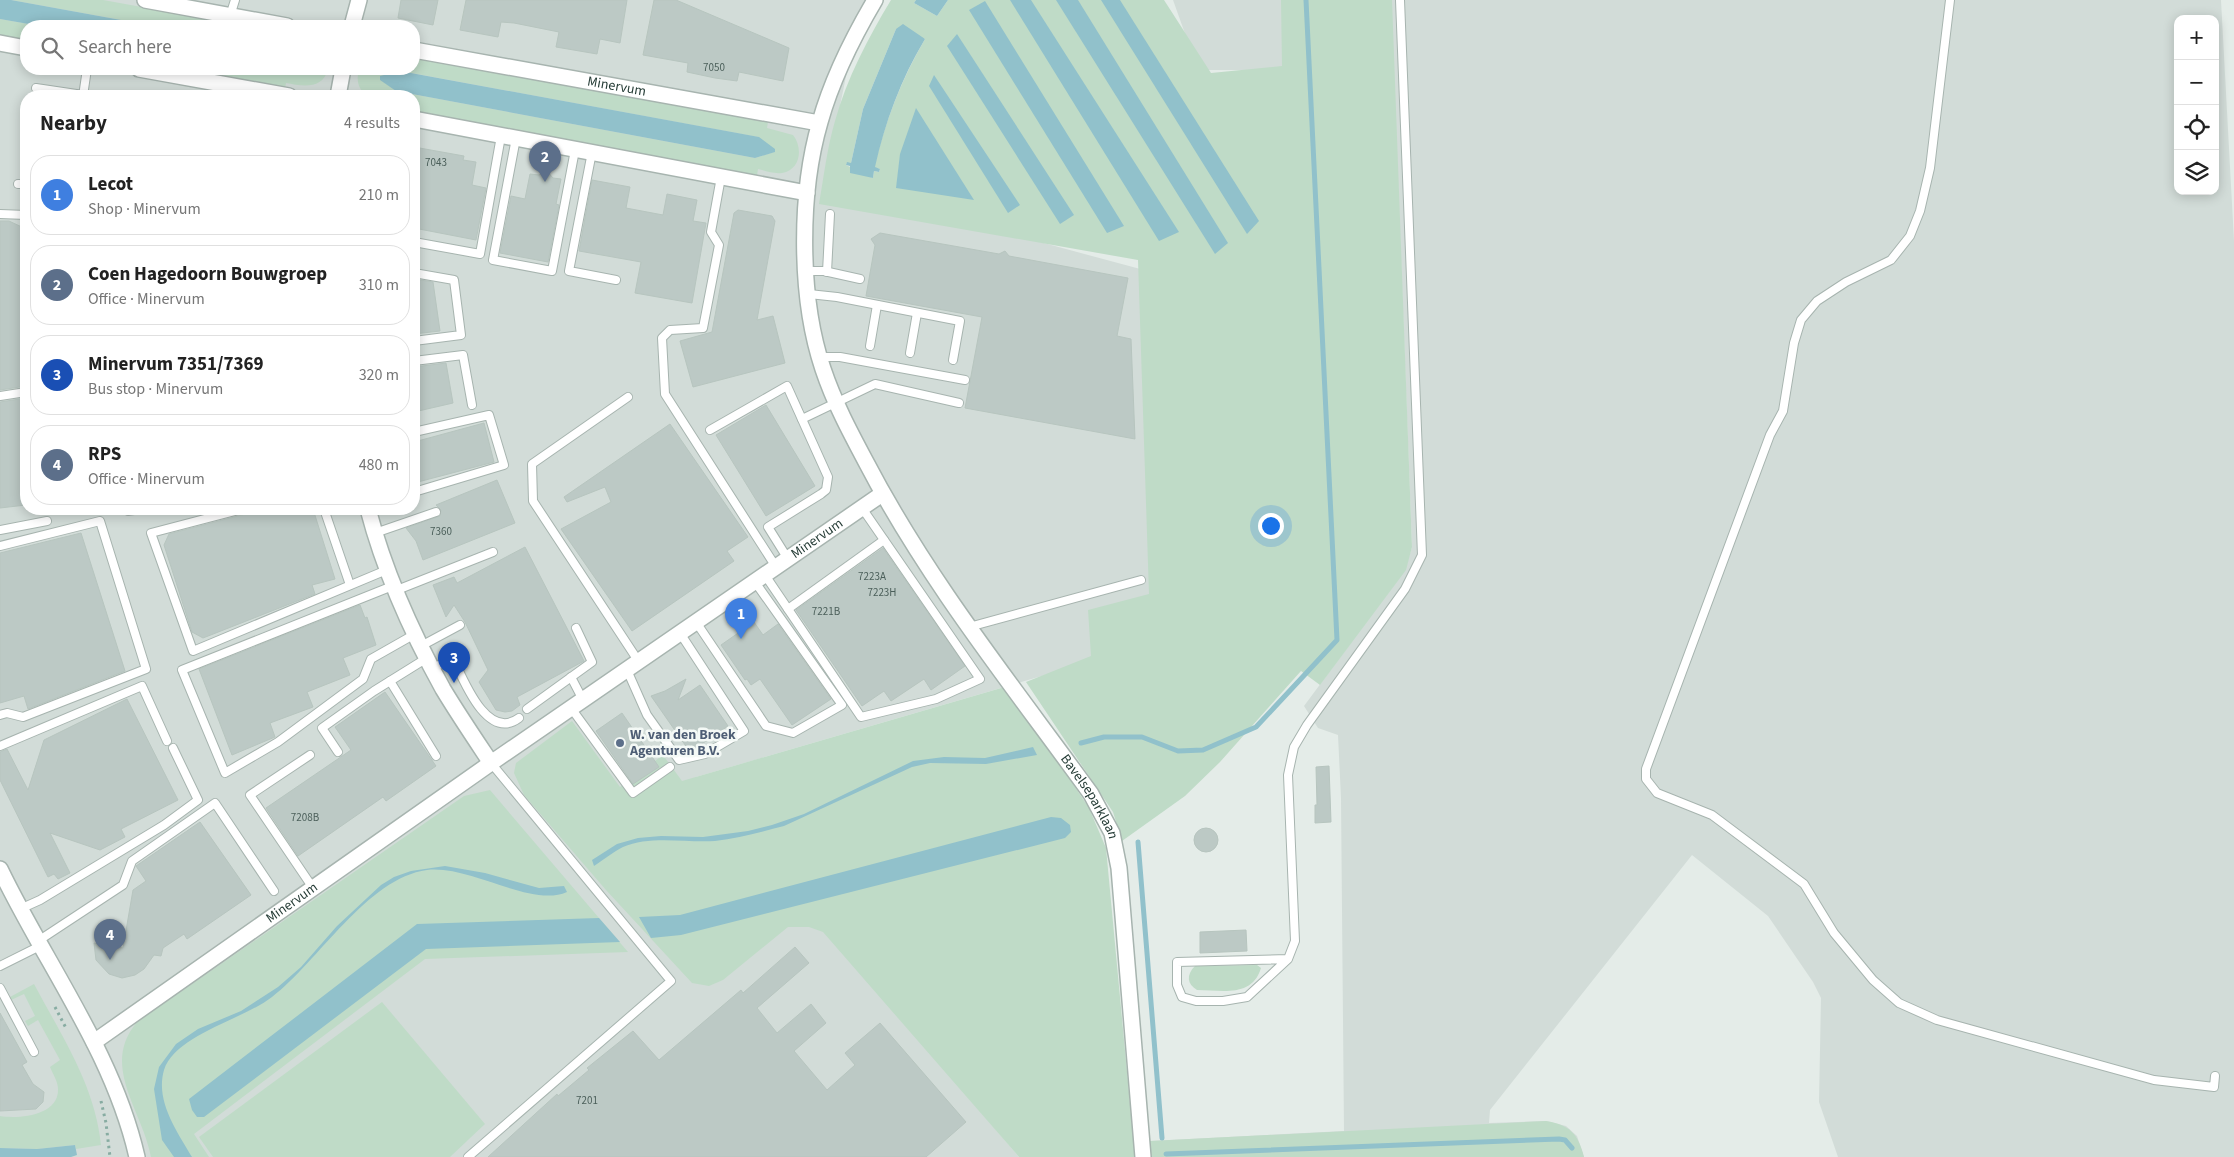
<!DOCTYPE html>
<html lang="en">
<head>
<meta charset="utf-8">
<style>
  :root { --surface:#fff; --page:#f2f2f2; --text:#222; --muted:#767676; --line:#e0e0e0; --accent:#795142 }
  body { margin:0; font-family:"Source Sans 3",sans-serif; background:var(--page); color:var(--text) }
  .controls { position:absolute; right:15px; top:15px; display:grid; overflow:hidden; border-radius:10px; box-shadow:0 2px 12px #0003 }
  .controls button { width:45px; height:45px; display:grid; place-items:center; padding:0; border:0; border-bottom:1px solid var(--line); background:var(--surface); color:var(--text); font:25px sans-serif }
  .you { position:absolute; left:1270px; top:525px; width:18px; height:18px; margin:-12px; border:4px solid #fff; border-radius:50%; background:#1a73e8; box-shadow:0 0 0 8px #1a73e833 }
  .badge { display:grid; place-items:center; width:32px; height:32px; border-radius:50%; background:var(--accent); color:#fff; font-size:16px; font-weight:700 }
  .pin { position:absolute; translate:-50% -41px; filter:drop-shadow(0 1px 2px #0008) }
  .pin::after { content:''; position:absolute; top:26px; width:18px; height:15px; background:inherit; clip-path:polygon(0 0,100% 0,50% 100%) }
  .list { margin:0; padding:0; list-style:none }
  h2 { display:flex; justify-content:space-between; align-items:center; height:65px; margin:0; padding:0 20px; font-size:21px }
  h2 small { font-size:16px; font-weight:400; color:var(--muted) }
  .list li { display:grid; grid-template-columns:32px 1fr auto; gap:15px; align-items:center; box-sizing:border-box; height:80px; margin:0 10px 10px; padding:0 10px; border:1px solid var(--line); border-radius:20px }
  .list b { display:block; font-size:19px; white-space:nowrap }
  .list p { margin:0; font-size:16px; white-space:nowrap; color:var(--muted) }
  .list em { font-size:16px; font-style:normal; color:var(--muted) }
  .icon { flex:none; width:28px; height:28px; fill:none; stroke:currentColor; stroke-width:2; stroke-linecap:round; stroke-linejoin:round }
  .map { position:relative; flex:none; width:2234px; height:1157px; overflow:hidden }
  .search { position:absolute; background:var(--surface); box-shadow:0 2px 12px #0003; left:20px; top:20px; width:400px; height:55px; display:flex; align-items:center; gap:12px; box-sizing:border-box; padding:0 18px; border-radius:20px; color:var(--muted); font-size:19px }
  .panel { position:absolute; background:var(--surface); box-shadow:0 2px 12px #0003; left:20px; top:90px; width:400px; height:425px; border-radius:20px }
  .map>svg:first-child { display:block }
  .built { fill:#d2dcd8; fill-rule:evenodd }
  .green { fill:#bfdbc7; fill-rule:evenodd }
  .water { fill:#91c1cb }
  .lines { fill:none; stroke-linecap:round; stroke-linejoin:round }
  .stream { stroke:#91c1cb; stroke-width:5 }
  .building { fill:#bcc9c5; stroke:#b7c5bf }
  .service-casing { stroke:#a7b4af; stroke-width:10 }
  .minor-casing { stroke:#a7b4af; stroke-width:18 }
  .path { stroke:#87aca2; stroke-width:3; stroke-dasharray:2.5 4; stroke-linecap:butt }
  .service { stroke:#fff; stroke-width:8 }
  .minor { stroke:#fff; stroke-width:15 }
  .service-dot { fill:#5c6f8a; stroke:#f4f9f6; stroke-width:2 }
  .labels { text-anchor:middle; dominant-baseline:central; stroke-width:5; stroke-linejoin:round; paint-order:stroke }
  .number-label { font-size:11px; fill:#4b5f5a }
  .street-label { font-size:14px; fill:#253c36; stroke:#f4f9f6 }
  .service-label { font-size:14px; font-weight:bold; fill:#4e5e75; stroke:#f4f9f6; text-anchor:start }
</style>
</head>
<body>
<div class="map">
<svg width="2234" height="1157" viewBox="0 0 2234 1157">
  <rect width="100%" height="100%" fill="#e4ece8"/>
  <!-- built -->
  <g class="built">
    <path d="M 0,0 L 873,0 L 859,13 L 824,184 L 1144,270 L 1162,641 L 696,777 L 1019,1157 L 0,1157 ZM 26,26 L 414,26 L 414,69 L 26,69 ZM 26,96 L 414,96 L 414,509 L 26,509 Z"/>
    <polygon points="1173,0 1294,0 1287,70 1198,70"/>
    <path d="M 1391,0 L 2221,0 L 2234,241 L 2234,1157 L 1838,1157 L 1819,1102 L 1821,998 L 1813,982 L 1768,916 L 1692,855 L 1490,1110 L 1489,1123 L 1546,1121 L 1566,1126 L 1577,1136 L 1584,1157 L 1151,1157 L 1150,1141 L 1344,1131 L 1341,798 L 1338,735 L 1318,728 L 1304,706 L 1405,570 L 1412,547 ZM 2178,19 L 2215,19 L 2215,191 L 2178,191 Z"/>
  </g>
  <!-- green -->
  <g class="green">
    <polygon points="11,0 103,0 247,26 154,26"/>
    <path d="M 891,0 L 916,0 L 914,3 L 937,16 L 948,0 L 1164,0 L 1211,73 L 1282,66 L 1281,0 L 1392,0 L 1412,547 L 1406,570 L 1320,685 L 1301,671 L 1220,762 L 1185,796 L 1122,841 L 1113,812 L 1026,682 L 1091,656 L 1088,610 L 1149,594 L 1138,260 L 819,204 C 824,176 827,148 835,121 C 847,78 868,38 891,0 ZM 896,29 L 925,39 C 901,80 885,122 874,168 L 880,169 L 879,172 L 874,171 L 873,178 L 846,165 L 847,163 L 851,163 L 863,109 Z"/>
    <polygon points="0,19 40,26 26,26 26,41 0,36"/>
    <path d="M 414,57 L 768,122 L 767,128 L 793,135 C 803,147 801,170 782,173 C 774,174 766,171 758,169 L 757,175 L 414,112 L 414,96 L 367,96 C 358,89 356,80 359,69 L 414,69 ZM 401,71 L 758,137 L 774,152 L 755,158 L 396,91 L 383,80 L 384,77 Z"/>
    <path d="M 179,69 L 271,69 C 289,72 309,69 328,69 C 323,90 302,86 286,83 L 285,88 Z"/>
    <polygon points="1008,686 1089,808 1106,848 1135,1157 1019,1157 823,932 809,927 788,927 723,980 709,986 692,983 606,890 524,795 514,773 516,763 572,721 620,787 663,755 682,781"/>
    <path d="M 490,790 L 628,952 L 425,959 L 194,1134 L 209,1157 L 151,1157 C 142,1109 100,1066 137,1022 L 464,796 Z"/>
    <path d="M 1257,965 L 1261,968 C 1252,998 1222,990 1197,990 C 1187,984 1186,975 1195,966 Z"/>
    <path d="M 34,984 C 61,1035 95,1085 101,1145 L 76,1149 L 75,1145 L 37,1149 L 0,1148 L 0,1116 C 18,1119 59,1116 58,1089 C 58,1082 53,1074 50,1067 L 60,1060 L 38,1020 L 28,1026 L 25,1021 L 35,1016 L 24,994 L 11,1000 L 10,997 Z"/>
    <polygon points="382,1002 485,1124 450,1157 213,1157 199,1137"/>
    <path d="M 1546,1121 C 1570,1125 1578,1134 1584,1157 L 1151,1157 L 1150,1141 Z"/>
  </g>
  <!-- water -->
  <g class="water">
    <polygon points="0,0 11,0 154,26 40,26 0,19"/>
    <polygon points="916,0 948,0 937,16 914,3"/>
    <polygon points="1010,0 1031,0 1179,232 1159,241"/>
    <polygon points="1056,0 1078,0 1228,243 1215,254"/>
    <polygon points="1101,0 1120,0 1259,221 1247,234"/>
    <polygon points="985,1 1124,226 1107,233 969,10"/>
    <path d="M 903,24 L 925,39 C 901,79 885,122 875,167 L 880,169 L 879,172 L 874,171 L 873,178 L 850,173 L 850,166 L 846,165 L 847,162 L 851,163 L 863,109 L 896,29 Z"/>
    <polygon points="957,34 1074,215 1060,224 947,46"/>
    <polygon points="400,71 759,137 775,149 775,152 755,158 396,91 380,80 380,76"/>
    <polygon points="934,75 1020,205 1008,213 929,86"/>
    <polygon points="916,108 974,200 896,188 900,154"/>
    <path d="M 1033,747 L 1037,755 L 986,764 L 930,763 L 912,767 L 784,826 C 761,832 738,838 715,841 C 686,843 650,835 623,847 C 613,852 603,860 594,866 L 592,860 L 617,844 L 638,838 L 661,836 L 703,837 L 748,831 L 772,825 L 804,814 L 913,761 L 944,757 L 985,758 Z"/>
    <polygon points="1051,817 1061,818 1070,825 1071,832 1065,838 681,935 651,938 639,917 680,915"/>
    <path d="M 445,866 L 485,873 L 539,888 L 564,886 L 567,892 C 531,908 471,865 427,870 C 367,878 318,962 272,997 C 244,1019 175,1035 164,1070 C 155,1101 177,1131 192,1157 L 174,1157 L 162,1140 L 154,1089 L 159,1067 L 176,1044 L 198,1029 L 241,1011 L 278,987 L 301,967 L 337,926 L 381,885 L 394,877 L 411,871 Z"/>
    <polygon points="599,918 620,942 426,949 204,1117 197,1117 192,1110 189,1099 417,924"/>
    <polygon points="75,1145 77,1155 71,1157 0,1157 0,1148 37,1149"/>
  </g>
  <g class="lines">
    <!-- stream -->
    <g class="stream">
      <polyline points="1081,743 1104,737 1142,737 1178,751 1203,750 1256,727 1337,640 1306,0"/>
      <polyline points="1138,842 1162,1138"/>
      <polyline points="1166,1154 1559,1139 1565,1140 1572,1148"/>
    </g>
  </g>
  <!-- building -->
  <g class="building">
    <polygon points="401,0 438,0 433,25 398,18"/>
    <polygon points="466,0 627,0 620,43 600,39 597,54 556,47 559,32 514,23 501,22 498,37 460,30"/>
    <polygon points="654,0 676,0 789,48 783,81 739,72 737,81 715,78 687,72 688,63 643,55"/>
    <polygon points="414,147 464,156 463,160 476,162 472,185 486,188 476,240 414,228"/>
    <polygon points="546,170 553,178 561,179 556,204 559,205 548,262 500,253 511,196 525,199 530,174 539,175"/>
    <polygon points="592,180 630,187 626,208 663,215 667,194 697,200 693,221 706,223 692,303 635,293 641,262 579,251"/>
    <polygon points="738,210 772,216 775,221 757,320 773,316 785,363 693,387 680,341 712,332 734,213"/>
    <polygon points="0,221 9,221 26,229 26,386 0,390"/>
    <polygon points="880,233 999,254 1005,251 1009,256 1128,278 1117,336 1131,339 1135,439 965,408 982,317 866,296 875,245 871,239"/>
    <polygon points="414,279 433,282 440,331 414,334"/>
    <polygon points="446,363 453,403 414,412 414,367"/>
    <polygon points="26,398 26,505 0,508 0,402"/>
    <polygon points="766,405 815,486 766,516 716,435"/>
    <polygon points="484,423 494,462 414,483 414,442"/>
    <polygon points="670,424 748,537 727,551 734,561 632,631 561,529 611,502 605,487 567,502 564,497"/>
    <polygon points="497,480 515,523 423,560 416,541 406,528 440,516 441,510 436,505"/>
    <polygon points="265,509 313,509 335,579 312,585 315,594 203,638 192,632 164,545 169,534"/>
    <polygon points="81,533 125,671 28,709 24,696 0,703 0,553"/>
    <polygon points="525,547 584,661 517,697 520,705 512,711 505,712 496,710 479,682 488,670 465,622 454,605 446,617 433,585 454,577 457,583"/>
    <polygon points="883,548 965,666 931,690 924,679 891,701 884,691 862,706 796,610"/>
    <polygon points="360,605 365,618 367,617 376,645 343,658 350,675 307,692 313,707 270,723 275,737 232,755 199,669"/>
    <polygon points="754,622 763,635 778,624 831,699 792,725 760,679 751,685 747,679 745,680 721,645"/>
    <polygon points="686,679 678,700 700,685 728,726 690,752 651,696 665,691"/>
    <polygon points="385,692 436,766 386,801 383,797 298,856 266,808 351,750 335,727"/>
    <polygon points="127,699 178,800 121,829 125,837 100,850 50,833 70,873 58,879 54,874 48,877 0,780 0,752 7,749 28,790 44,740"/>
    <polygon points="622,713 659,767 633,784 596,731"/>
    <polygon points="1329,766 1331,822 1315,823 1315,805 1317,805 1316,767"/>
    <polygon points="200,822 251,895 187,939 184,934 163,948 161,956 154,955 144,969 135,975 122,978 109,974 96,960 94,943 123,948 133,890 146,881 136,866"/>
    <circle cx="1206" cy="840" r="12"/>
    <polygon points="1246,930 1247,951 1200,953 1200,932"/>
    <polygon points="795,947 809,963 757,1008 777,1033 811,1004 826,1023 794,1051 827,1090 855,1065 845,1053 880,1023 966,1122 926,1157 488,1157 557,1094 558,1096 589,1070 587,1068 633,1031 659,1060 741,990 743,993"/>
    <polygon points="0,1013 27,1062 22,1065 33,1084 44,1092 43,1102 36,1109 0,1111"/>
  </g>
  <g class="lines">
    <!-- service casing -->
    <g class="service-casing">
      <g id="service">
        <polyline points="1950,0 1930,168 1920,211 1910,236 1891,260 1846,282 1817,301 1801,320 1794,343 1783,411 1770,435 1646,769 1646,779 1657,793 1712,815 1804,884 1834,933 1873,980 1899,1003 1937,1020 2154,1080 2214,1087 2215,1076"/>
        <polyline points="230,16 235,0"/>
        <polyline points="36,88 83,95"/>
        <polyline points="83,96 87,69"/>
        <polyline points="516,138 493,260 552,271 575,150"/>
        <polyline points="592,152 569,271 616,280"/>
        <polyline points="721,177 711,232 719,245 703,328 670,330 662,338 665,394 776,567"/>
        <polyline points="18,184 26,184"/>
        <polyline points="0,214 26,215"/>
        <polyline points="414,242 480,254 501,136"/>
        <polyline points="806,271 824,271 860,279"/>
        <polyline points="827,272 830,214"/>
        <polyline points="414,273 454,280 461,335 414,341"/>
        <polyline points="809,294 837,297 960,321 953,360"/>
        <polyline points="870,346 877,305"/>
        <polyline points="910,353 917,313"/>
        <polyline points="820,357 840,357 965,380"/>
        <polyline points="414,361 463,355 472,405"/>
        <polyline points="0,396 26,392"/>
        <polyline points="628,397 532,464 533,501 639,662"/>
        <polyline points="802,419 875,384 959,403"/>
        <polyline points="710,430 787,386 828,477 826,490 821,494 768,527 788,559"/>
        <polyline points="414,432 489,415 504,465 414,492"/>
        <polyline points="243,509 151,533 193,651 389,569"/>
        <polyline points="324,509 350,585"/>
        <polyline points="128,511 140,509"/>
        <polyline points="0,530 47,521"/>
        <polyline points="375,533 436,512"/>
        <polyline points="0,546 100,521 146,669 23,717 7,713 0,715"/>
        <polyline points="765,575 861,717 936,699 980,679 862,508"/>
        <polyline points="395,585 182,670 225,773 278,742 363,679 371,659 415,634"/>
        <polyline points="397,590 493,552"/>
        <polyline points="788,609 884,540"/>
        <polyline points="696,622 766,726 793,733 842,705 755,582"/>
        <polyline points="969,627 1141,580"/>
        <polyline points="421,646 460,625"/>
        <path d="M 433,668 L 453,658 C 463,679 487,742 519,718"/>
        <polyline points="627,670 647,715 679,760 705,754 744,731 680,633"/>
        <polyline points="571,677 583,700"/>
        <polyline points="390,681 436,756"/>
        <polyline points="571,708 633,793 670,767"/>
        <polyline points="527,709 592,662 576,628"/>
        <polyline points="0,746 142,686 167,741"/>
        <polyline points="338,752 322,728 374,691 427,658"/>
        <polyline points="310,755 250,795 313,888"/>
        <polyline points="20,909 40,900 164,825 198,800 173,748"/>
        <polyline points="38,941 123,885 132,861 215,803 274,891"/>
        <polyline points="1288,959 1177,962 1177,985 1182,997 1196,1001 1223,1001 1247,997 1288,959 1295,941 1288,775 1294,747 1307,725 1405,589 1422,555 1400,0"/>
        <polyline points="0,966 40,946"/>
        <polyline points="0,988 34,1052"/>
        <polyline points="468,1157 671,981 491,763"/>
      </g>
    </g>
    <!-- minor casing -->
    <g class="minor-casing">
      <g id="minor">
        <polyline points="145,0 287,26"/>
        <path id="s1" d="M 875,0 C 852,39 832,79 820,122 C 799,194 799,298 823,369 C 834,402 850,432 866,462 C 928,581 1013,686 1091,794 L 1112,833 L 1119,868 L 1143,1157"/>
        <polyline points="352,26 359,0"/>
        <polyline points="0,43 26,48"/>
        <path id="s2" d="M 414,50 L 819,123"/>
        <polyline points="139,69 289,96"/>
        <polyline points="338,96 343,69"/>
        <polyline points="414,119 807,193"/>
        <path d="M 368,509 C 384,570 412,633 443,689 C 458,714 475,739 491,763"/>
        <path d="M 0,869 C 46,965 113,1052 137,1157"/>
        <path id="s3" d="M 94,1042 L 491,763 L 882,494"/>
      </g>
    </g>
    <!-- path -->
    <g class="path">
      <polyline points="55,1007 67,1030"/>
      <polyline points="101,1101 106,1123 110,1157"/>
    </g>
    <!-- service -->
    <use href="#service" class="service"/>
    <!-- minor -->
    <use href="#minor" class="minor"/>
  </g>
  <!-- markers -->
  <circle class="service-dot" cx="620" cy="743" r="5"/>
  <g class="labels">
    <!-- number labels -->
    <g class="number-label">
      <text x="714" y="67">7050</text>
      <text x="436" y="162">7043</text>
      <text x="441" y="531">7360</text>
      <text x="872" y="576">7223A</text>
      <text x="882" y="592">7223H</text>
      <text x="826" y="611">7221B</text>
      <text x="305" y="817">7208B</text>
      <text x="587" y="1100">7201</text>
    </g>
    <!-- street labels -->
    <g class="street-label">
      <text stroke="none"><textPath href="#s2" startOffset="206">Minervum</textPath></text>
      <text stroke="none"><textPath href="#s3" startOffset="881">Minervum</textPath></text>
      <text stroke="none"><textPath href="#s1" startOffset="890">Bavelseparklaan</textPath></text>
      <text stroke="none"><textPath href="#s3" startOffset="242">Minervum</textPath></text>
    </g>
    <!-- service labels -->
    <g class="service-label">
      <text x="630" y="735">W. van den Broek<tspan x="630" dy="16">Agenturen B.V.</tspan></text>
    </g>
  </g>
</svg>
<div class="controls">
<button>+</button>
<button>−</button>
<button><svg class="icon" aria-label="locate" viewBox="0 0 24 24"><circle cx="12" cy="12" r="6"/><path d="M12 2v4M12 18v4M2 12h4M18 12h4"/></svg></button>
<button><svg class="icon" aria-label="layers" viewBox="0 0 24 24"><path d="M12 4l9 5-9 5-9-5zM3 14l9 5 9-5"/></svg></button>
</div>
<div class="you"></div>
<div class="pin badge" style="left:741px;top:639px;background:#3f7fe0">1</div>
<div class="pin badge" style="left:545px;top:182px;background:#5c6f8a">2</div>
<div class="pin badge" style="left:454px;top:683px;background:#1a4fb4">3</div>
<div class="pin badge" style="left:110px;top:960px;background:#5c6f8a">4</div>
<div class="search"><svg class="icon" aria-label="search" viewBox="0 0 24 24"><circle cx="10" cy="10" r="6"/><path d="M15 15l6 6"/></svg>Search here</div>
<section class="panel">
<h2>Nearby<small>4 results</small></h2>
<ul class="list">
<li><span class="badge" style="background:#3f7fe0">1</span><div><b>Lecot</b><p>Shop · Minervum</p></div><em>210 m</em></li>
<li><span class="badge" style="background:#5c6f8a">2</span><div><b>Coen Hagedoorn Bouwgroep</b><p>Office · Minervum</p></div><em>310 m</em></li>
<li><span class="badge" style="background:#1a4fb4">3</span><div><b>Minervum 7351/7369</b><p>Bus stop · Minervum</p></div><em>320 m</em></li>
<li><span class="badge" style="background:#5c6f8a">4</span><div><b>RPS</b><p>Office · Minervum</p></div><em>480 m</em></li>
</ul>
</section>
</div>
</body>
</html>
